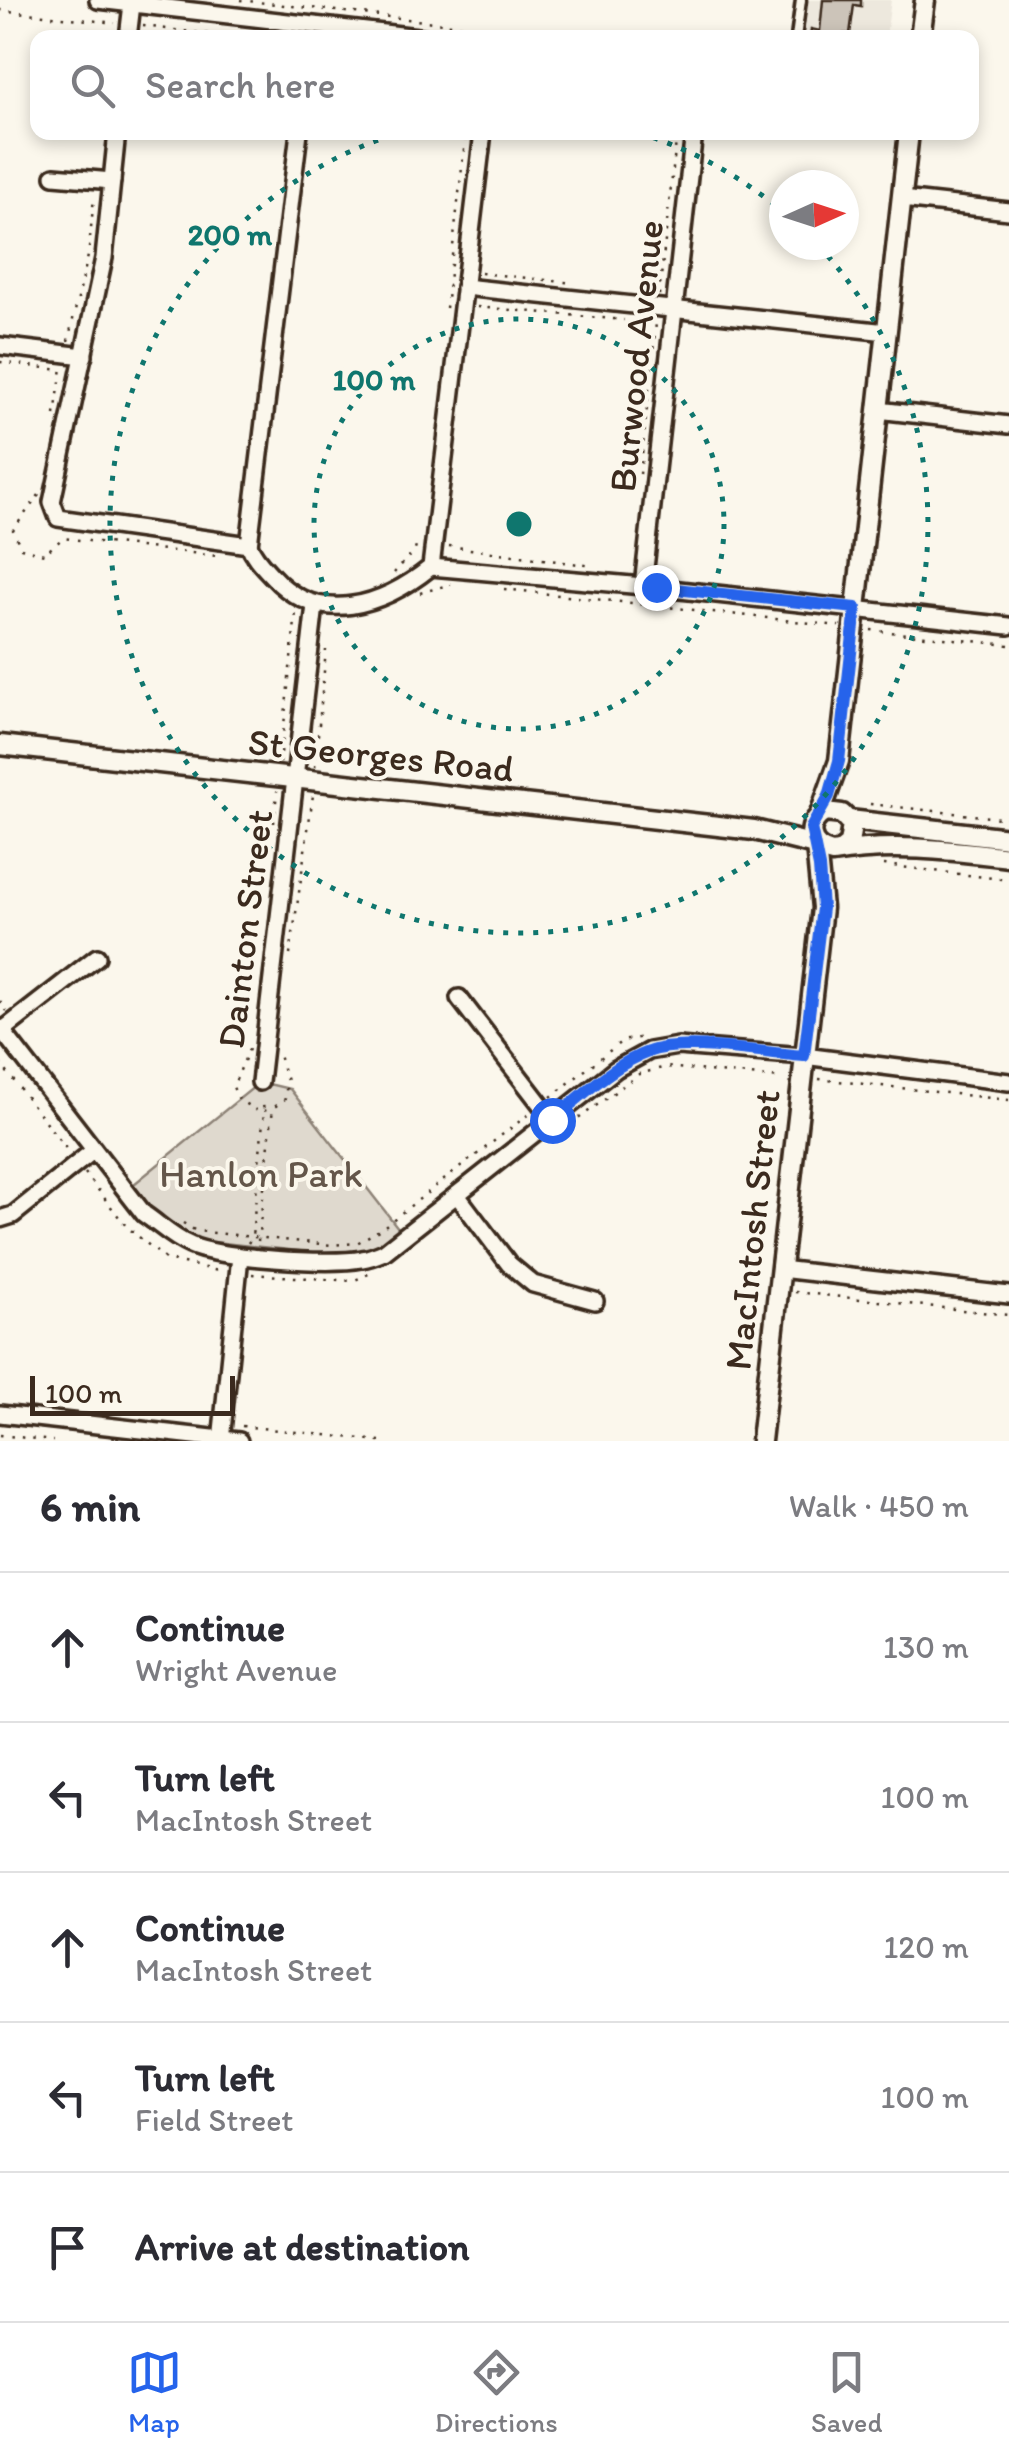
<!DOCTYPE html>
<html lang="en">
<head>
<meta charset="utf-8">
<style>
  :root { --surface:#fff; --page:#f2f2f3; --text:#2b2b33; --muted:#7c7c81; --line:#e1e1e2; --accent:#2563eb }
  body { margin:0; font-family:Itim,sans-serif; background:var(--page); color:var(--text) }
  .compass { position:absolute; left:769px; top:170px; width:90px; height:90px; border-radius:50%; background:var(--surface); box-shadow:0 5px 15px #0003; rotate:87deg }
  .scale { position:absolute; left:30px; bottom:25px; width:205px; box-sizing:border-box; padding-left:10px; border:5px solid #3b2a1e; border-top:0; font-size:28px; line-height:35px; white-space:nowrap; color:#3b2a1e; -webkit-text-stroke:8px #fbf7ec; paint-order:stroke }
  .stop { position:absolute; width:30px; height:30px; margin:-22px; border:8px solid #2563eb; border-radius:50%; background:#fff }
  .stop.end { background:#2563eb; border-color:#fff; box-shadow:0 2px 10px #0008 }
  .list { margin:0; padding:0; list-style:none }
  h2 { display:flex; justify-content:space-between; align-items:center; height:130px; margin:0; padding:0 40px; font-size:42px }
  h2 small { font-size:32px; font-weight:400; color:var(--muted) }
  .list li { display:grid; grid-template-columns:65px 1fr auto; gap:30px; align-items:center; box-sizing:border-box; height:150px; padding:0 40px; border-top:2px solid var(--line) }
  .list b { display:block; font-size:38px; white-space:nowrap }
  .list p { margin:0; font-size:32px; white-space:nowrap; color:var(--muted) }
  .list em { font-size:32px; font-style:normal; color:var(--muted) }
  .icon { flex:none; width:55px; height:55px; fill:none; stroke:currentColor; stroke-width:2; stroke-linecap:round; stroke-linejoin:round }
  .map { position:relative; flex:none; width:1009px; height:1441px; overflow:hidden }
  .search { position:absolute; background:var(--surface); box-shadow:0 5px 15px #0003; left:30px; right:30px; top:30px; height:110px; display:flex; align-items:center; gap:25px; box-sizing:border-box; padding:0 35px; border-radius:20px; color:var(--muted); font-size:38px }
  .sheet { height:880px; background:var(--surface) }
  nav { display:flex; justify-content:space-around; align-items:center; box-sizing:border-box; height:140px; border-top:2px solid var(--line); background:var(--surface); font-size:28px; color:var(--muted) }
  nav a { display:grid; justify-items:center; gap:5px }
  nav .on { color:var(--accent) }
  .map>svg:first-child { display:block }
  .built { fill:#ede8dd }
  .green { fill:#dfd9ce; stroke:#8d8276; stroke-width:2.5 }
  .building { fill:#ccc4b9; stroke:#3b2a1e; stroke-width:2.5 }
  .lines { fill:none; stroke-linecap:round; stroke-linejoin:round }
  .service-casing { stroke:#3b2a1e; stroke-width:15 }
  .minor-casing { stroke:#3b2a1e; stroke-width:22 }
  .tertiary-casing { stroke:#3b2a1e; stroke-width:25 }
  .path { stroke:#3b2a1e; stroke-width:2.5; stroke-dasharray:2.5 8; stroke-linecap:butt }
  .service { stroke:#fbf7ec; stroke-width:8 }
  .minor { stroke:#fbf7ec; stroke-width:15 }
  .tertiary { stroke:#fbf7ec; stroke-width:18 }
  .route { stroke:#2563eb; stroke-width:12 }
  .ring { fill:none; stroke:#0f766e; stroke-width:5; stroke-dasharray:5 10 }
  .labels { text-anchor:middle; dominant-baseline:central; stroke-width:8; stroke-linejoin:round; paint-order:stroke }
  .street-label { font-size:38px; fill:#3b2a1e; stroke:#fbf7ec }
  .park-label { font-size:38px; fill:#64564a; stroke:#fbf7ec }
  .centre { fill:#0f766e; stroke:#fbf7ec; stroke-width:5 }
  .ring-label { font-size:30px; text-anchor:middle; font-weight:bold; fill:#0f766e; stroke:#fbf7ec; stroke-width:8; stroke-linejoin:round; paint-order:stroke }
</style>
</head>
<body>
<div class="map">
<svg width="1009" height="1441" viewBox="0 0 1009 1441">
  <rect width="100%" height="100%" fill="#fbf7ec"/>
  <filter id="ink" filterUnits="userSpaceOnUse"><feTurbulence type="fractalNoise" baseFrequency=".01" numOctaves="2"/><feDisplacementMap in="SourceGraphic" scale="20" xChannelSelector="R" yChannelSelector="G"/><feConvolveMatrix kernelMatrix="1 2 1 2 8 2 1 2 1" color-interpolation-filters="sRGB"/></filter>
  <g filter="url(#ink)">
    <!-- built -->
    <polygon class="built" points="806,0 891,0 886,37 802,38"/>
    <!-- green -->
    <polygon class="green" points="260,1082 290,1089 402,1233 354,1257 186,1239 129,1188"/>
    <!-- building -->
    <polygon class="building" points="823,0 861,0 861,6 854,5 850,34 844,34 844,38 810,38 811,29 820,31"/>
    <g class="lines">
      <!-- service casing -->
      <g class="service-casing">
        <polyline id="service" points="796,38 801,0"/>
      </g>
      <!-- minor casing -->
      <g class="minor-casing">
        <g id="minor">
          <polyline points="98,0 427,38"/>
          <polyline points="128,38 132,4"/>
          <path d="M 117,132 L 104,258 L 52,502 L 58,518 L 249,545 C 254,558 263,566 272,576 C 319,628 384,605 431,567 L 483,132"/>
          <polyline points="54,176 112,181"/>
          <polyline points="902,199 1009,211"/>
          <polyline points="464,287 887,332"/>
          <polyline points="0,346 84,356"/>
          <polyline points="878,410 1009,425"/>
          <polyline points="249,545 299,132"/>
          <polyline points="431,567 643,586 1009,626"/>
          <polyline points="643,586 694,132"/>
          <polyline points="459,998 552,1119"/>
          <path d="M 0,1028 L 144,1214 C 159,1224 173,1238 190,1245 C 217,1258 331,1265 362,1259 C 369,1258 377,1255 384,1252 L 616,1069 L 649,1051 L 678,1046 L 804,1056 L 1009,1082"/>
          <polyline points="2,1031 97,957"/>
          <polyline points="260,1082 315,605"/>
          <polyline points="457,1195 509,1264 533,1284 595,1301"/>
          <polyline points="0,1219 13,1215 94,1150"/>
          <polyline points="780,1269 1009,1295"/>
          <polyline points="0,1414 239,1441"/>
          <polyline points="221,1441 240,1256"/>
        </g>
      </g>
      <!-- tertiary casing -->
      <g class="tertiary-casing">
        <g id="tertiary">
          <polyline points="920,38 925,0"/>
          <polyline points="0,745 754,830 815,845"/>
          <polyline points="820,814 839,761 909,132"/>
          <polyline points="849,820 1009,838"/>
          <path d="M 839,852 L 849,844 L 852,825 L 842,814 L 825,812 C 804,824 808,848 832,853 C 892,843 949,850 1009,857"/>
          <polyline points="761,1441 822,908 816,846"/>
        </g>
      </g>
      <!-- path -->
      <g class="path">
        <polyline points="240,0 574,38"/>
        <polyline points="0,10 115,23"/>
        <polyline points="143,26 240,38"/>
        <polyline points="89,248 94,197"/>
        <polyline points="481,273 573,283"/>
        <polyline points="659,295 677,132"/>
        <polyline points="477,307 624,320"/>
        <polyline points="446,308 466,132"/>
        <polyline points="68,341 88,256"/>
        <polyline points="0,362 60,370"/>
        <polyline points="55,415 62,368"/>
        <polyline points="640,474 656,323"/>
        <polyline points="39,495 13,530 21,548 44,554 63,538 217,556"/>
        <polyline points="449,546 593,566"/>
        <polyline points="394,573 415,550 418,540"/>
        <polyline points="504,589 839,626"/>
        <polyline points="420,593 451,584"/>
        <polyline points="871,630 1009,645"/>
        <polyline points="280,763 296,612"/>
        <polyline points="315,767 326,650"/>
        <polyline points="870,804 1009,819"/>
        <polyline points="274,823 277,791"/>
        <polyline points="884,865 1009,880"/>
        <polyline points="290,955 313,795"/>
        <polyline points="0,1001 7,1011"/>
        <polyline points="249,1049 233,1087 239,1100 259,1112 271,1109"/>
        <polyline points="0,1063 68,1151"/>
        <polyline points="819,1079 1009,1100"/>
        <polyline points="551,1097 622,1041 643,1037"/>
        <polyline points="562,1131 639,1074 666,1067 780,1078"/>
        <polyline points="85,1173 126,1226 165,1259 223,1272"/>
        <polyline points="183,1223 196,1231 332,1245 357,1243 382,1228 529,1114"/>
        <polyline points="258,1241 273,1108 285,1099 287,1081 278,1052"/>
        <polyline points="248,1243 252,1237 264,1111 262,1098"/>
        <polyline points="252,1274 353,1281 371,1273"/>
        <polyline points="795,1292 1009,1315"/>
        <polyline points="242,1426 380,1441"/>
        <polyline points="0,1435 53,1441"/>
      </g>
      <!-- service -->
      <use href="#service" class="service"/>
      <!-- minor -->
      <use href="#minor" class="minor"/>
      <!-- tertiary -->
      <use href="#tertiary" class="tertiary"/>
    </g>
  </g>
  <g class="lines" filter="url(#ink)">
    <!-- route -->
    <path class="route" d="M 552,1120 C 582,1096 612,1065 648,1052 C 684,1038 764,1053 804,1056 L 822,908 L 819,867 L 811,828 L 829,796 L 839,761 L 856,608 L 656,587"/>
  </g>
  <!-- distance rings -->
  <g class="ring">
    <circle cx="519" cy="524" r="205"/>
    <path d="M639 133A409 409 0 0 1 782 211M818 245A409 409 0 1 1 399 133"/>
  </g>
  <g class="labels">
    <!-- street labels -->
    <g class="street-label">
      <text transform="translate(636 356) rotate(-84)">Burwood Avenue</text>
      <text transform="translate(381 755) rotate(6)">St Georges Road</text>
      <text transform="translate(245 929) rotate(-83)">Dainton Street</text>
      <text transform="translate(752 1230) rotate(-84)">MacIntosh Street</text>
    </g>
    <!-- park labels -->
    <g class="park-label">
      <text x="261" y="1174">Hanlon Park</text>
    </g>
  </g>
  <circle cx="519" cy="524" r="15" class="centre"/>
  <g class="ring-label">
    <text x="230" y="245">200 m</text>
    <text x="374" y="390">100 m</text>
  </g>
</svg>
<svg class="compass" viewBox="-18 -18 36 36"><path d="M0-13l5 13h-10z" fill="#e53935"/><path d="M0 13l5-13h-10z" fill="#7c7c81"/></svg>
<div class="scale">100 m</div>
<div class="stop" style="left:552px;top:1120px"></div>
<div class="stop end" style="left:656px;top:587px"></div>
<div class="search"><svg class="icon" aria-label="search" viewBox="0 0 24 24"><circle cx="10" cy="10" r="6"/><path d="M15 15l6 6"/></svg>Search here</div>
</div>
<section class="sheet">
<h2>6 min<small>Walk · 450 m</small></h2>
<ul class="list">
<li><svg class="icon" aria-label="ahead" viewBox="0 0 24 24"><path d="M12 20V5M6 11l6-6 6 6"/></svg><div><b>Continue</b><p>Wright Avenue</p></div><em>130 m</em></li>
<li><svg class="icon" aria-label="left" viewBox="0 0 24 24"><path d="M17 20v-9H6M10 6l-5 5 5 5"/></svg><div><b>Turn left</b><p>MacIntosh Street</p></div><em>100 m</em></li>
<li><svg class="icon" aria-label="ahead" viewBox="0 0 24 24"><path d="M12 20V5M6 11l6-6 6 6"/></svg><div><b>Continue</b><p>MacIntosh Street</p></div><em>120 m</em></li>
<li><svg class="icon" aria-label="left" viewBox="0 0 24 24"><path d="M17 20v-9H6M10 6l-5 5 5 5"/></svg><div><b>Turn left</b><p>Field Street</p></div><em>100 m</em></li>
<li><svg class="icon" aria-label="arrive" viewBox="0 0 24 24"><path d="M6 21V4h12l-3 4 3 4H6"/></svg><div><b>Arrive at destination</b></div></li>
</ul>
</section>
<nav>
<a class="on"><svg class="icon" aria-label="map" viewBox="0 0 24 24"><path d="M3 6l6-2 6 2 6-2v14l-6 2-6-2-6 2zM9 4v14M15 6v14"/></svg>Map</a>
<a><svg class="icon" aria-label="directions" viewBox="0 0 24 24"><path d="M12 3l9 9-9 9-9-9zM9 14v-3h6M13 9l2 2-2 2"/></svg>Directions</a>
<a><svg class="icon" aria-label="saved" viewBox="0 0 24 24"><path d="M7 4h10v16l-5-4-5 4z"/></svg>Saved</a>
</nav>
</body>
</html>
